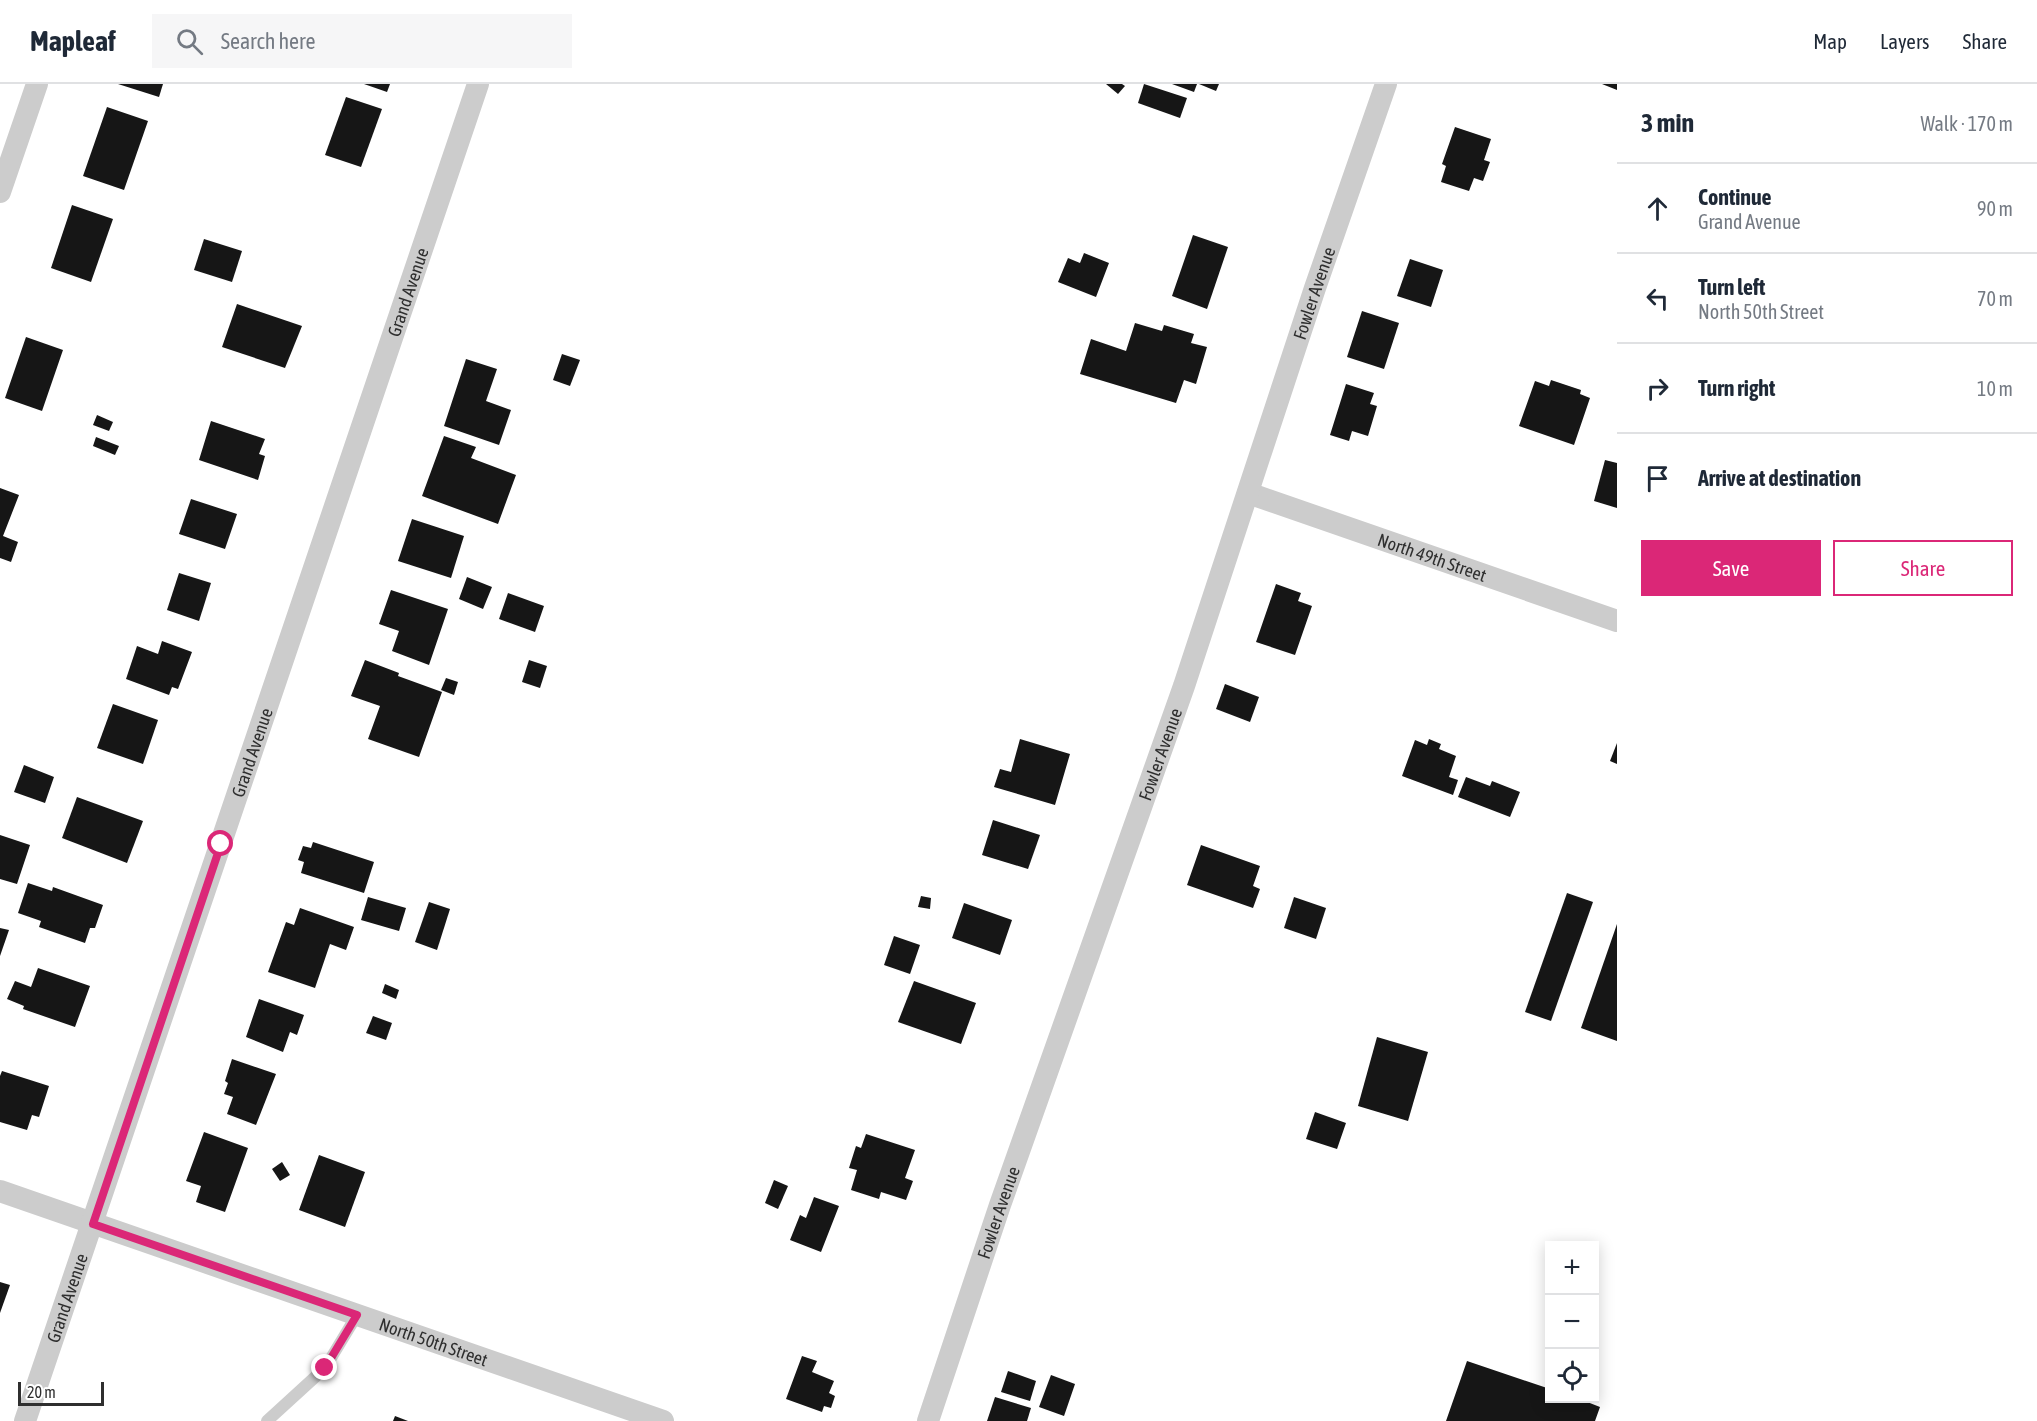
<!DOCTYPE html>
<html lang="en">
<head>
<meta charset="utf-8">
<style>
  :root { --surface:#fff; --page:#f6f6f7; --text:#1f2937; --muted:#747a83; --line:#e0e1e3; --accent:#db2777 }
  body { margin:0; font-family:"Asap Condensed",sans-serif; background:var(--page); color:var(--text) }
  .controls { position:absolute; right:18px; bottom:18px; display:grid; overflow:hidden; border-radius:0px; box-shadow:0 3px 15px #0003 }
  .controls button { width:54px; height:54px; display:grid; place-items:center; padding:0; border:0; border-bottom:2px solid var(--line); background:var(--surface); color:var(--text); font:30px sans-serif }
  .scale { position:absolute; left:18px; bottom:15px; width:86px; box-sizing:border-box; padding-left:6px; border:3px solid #2f2f2f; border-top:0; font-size:16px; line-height:21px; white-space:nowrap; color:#2f2f2f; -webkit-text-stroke:4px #fff; paint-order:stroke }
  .stop { position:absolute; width:18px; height:18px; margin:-14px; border:4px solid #db2777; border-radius:50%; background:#fff }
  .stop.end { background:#db2777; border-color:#fff; box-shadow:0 2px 6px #0008 }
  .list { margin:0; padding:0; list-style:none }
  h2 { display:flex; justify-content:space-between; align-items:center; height:78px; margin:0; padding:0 24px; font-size:26px }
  h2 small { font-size:20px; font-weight:400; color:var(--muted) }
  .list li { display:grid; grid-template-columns:39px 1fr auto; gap:18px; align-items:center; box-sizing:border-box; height:90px; padding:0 24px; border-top:2px solid var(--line) }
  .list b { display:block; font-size:22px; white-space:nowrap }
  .list p { margin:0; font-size:20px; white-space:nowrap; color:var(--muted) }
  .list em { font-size:20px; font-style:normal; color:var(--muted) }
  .actions { display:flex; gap:12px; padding:18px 24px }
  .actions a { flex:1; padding:14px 0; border:2px solid var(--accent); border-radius:0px; text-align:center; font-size:21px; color:var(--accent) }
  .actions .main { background:var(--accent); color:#fff }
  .icon { flex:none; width:33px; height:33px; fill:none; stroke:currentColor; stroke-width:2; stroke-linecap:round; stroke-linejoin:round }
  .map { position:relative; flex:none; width:1617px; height:1337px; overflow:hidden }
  header { display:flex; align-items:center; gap:36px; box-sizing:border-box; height:84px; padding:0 30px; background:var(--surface); border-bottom:2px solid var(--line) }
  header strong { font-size:28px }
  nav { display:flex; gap:33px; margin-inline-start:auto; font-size:21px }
  .search { width:420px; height:54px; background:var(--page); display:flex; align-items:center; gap:15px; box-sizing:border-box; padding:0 21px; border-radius:0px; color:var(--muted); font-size:22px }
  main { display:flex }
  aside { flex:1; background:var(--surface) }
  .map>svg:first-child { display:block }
  .building { fill:#161616 }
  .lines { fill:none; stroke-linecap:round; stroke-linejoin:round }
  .service { stroke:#ccc; stroke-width:12 }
  .minor { stroke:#ccc; stroke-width:22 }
  .route { stroke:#db2777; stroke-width:8 }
  .labels { text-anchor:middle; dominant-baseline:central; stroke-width:6; stroke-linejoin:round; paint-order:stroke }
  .street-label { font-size:18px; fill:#2f2f2f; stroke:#fff }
</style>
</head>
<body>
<header>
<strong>Mapleaf</strong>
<div class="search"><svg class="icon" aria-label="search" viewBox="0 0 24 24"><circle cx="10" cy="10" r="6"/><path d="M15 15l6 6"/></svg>Search here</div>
<nav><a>Map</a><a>Layers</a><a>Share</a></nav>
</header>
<main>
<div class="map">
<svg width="1617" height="1337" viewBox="0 0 1617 1337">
  <rect width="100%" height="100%" fill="#fff"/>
  <!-- building -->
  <g class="building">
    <polygon points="118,0 163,0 159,13"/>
    <polygon points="364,0 390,0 387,8"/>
    <polygon points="1106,0 1122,0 1125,2 1118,10"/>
    <polygon points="1144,0 1187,14 1180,34 1138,19"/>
    <polygon points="1172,0 1197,0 1194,8"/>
    <polygon points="1199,0 1219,0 1216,7"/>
    <polygon points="1602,0 1617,0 1617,6"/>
    <polygon points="346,13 382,25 361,83 325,71"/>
    <polygon points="107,23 148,37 124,106 83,92"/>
    <polygon points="1455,43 1491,55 1484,76 1490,78 1483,97 1474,94 1469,107 1441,98 1446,82 1442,80"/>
    <polygon points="72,121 113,135 91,198 51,184"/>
    <polygon points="1193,151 1228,163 1207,225 1172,212"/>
    <polygon points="204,155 242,167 232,198 194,186"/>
    <polygon points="1084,169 1109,179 1096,213 1058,198 1068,174 1080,179"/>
    <polygon points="1410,175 1443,186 1431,223 1397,212"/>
    <polygon points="237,220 302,242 285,284 222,263"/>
    <polygon points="1362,227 1399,239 1384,285 1347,273"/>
    <polygon points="1135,239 1162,247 1164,241 1194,250 1191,259 1207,263 1196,300 1184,296 1176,319 1080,290 1091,255 1126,267"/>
    <polygon points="26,253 63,266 42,327 5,314"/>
    <polygon points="562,270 580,276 570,302 553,296"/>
    <polygon points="466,275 497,285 486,317 511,326 499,361 444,342"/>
    <polygon points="1551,296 1581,306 1580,310 1590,314 1574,361 1519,342 1535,297 1549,302"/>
    <polygon points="1346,300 1374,309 1370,320 1377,322 1368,352 1352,347 1349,357 1330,351"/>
    <polygon points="97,331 113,338 109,347 93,341"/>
    <polygon points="211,337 265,355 259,370 265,372 258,396 199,376"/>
    <polygon points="444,352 476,363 471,374 516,391 498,440 422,412"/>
    <polygon points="96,353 119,362 115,371 93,362"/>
    <polygon points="1605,376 1617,379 1617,424 1594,417"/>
    <polygon points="0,404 19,411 3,452 18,458 11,478 0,474"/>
    <polygon points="191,415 237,430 225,465 179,450"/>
    <polygon points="412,435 464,452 451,494 398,477"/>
    <polygon points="179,489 211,499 199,537 167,526"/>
    <polygon points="467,493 492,503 483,525 459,515"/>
    <polygon points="1276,500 1301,509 1298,517 1312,522 1295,571 1256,558"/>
    <polygon points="391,506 448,525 429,581 392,567 399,547 379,540"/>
    <polygon points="508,509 544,522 535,548 499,535"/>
    <polygon points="162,557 192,568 178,605 172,603 169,611 126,595 137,562 158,570"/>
    <polygon points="365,576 399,589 398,592 442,608 419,673 368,655 380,622 351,612"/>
    <polygon points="529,576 547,582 540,604 522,598"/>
    <polygon points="446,594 458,598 454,611 441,606"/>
    <polygon points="1225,600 1259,613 1250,638 1216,625"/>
    <polygon points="113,620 158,636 143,680 97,664"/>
    <polygon points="1020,655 1070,670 1055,721 994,703 1000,685 1011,688"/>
    <polygon points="1429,655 1441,660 1439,665 1456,672 1449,693 1458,696 1453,711 1402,692 1415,656 1427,661"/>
    <polygon points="1617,659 1617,680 1610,677"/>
    <polygon points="24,681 54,693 45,719 14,708"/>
    <polygon points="1466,693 1490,702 1492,697 1520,708 1510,733 1458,713"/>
    <polygon points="77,713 143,737 127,779 62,754"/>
    <polygon points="993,736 1040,751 1028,785 982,771"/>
    <polygon points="0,751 30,761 17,800 0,795"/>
    <polygon points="313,758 374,778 364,809 301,789 304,778 298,776 303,762 311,764"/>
    <polygon points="1201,761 1260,782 1253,802 1260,805 1253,824 1187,801"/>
    <polygon points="28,799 52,807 53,803 103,821 95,844 90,844 85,859 39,843 41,837 18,829"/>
    <polygon points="1567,809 1593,818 1551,937 1525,928"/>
    <polygon points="921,812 931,814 930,825 918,823"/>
    <polygon points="368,813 406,824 399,847 361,836"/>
    <polygon points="1294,813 1326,824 1316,855 1284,844"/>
    <polygon points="429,818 450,825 437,866 415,858"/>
    <polygon points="964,819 1012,836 1000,871 952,854"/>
    <polygon points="300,824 354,843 346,866 330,860 315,904 268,888 286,838 294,841"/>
    <polygon points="1617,840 1617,957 1581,944"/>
    <polygon points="0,844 9,846 0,872"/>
    <polygon points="894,852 920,861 910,890 884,881"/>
    <polygon points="38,884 90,902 75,943 23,925 24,922 7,915 15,897 31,903"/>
    <polygon points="914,897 976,919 961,960 898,938"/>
    <polygon points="385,900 399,906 396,915 382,909"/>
    <polygon points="259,915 304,931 297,951 290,948 283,968 246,953"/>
    <polygon points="373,932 392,939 386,956 366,949"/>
    <polygon points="1377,953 1428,968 1408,1037 1358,1022"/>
    <polygon points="232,975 276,990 256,1041 227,1030 233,1013 224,1010 228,999 225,997"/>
    <polygon points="2,987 49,1002 39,1033 32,1031 27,1046 0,1038 0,992"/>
    <polygon points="1315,1028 1346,1039 1337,1065 1306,1055"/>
    <polygon points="204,1048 248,1064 225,1128 196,1118 201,1102 186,1097"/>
    <polygon points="866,1050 915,1066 905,1094 913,1097 906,1116 881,1108 879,1115 851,1106 857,1086 849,1084 856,1062 861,1064"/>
    <polygon points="319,1071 365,1088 345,1143 299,1126"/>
    <polygon points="282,1078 290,1091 280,1097 272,1085"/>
    <polygon points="774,1096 788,1102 778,1125 765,1119"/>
    <polygon points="814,1113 839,1122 821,1168 790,1156 800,1131 806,1134"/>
    <polygon points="0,1198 10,1201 0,1229"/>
    <polygon points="802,1272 817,1277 812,1288 834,1297 829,1309 835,1312 831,1324 824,1322 822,1328 786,1315"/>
    <polygon points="1467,1277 1550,1305 1550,1314 1577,1314 1600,1323 1595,1337 1446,1337"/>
    <polygon points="1008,1287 1036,1297 1030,1317 1001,1308"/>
    <polygon points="1051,1291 1075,1300 1064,1332 1039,1323"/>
    <polygon points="995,1313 1031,1324 1027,1337 987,1337"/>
    <polygon points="395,1332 408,1337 393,1337"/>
  </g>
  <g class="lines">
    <!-- service -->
    <polyline class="service" points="267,1337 325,1284 357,1231"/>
    <!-- minor -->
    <g class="minor">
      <polyline points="0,108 37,0"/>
      <path id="s1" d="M 1248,409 L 1617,537"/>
      <path id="s2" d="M 0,1107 L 663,1337"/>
      <path id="s3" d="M 25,1337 L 478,0"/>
      <path id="s4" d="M 928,1337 L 1000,1121 L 1184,602 L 1315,204 L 1386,0"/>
    </g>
  </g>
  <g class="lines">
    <!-- route -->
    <polyline class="route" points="221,760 93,1140 357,1231 325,1284"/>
  </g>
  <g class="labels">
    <!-- street labels -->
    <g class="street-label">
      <text stroke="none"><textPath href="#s3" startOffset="1192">Grand Avenue</textPath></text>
      <text stroke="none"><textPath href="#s4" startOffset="1192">Fowler Avenue</textPath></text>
      <text stroke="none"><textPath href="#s1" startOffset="195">North 49th Street</textPath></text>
      <text stroke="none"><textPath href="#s3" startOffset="706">Grand Avenue</textPath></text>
      <text stroke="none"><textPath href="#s4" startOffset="706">Fowler Avenue</textPath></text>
      <text stroke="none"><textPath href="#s4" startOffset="220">Fowler Avenue</textPath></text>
      <text stroke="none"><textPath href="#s3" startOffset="130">Grand Avenue</textPath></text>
      <text stroke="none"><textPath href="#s2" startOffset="459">North 50th Street</textPath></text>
    </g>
  </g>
</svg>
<div class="controls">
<button>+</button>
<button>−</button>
<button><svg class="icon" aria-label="locate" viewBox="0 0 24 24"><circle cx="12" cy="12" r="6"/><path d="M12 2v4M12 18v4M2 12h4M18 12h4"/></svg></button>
</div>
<div class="scale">20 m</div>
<div class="stop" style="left:221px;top:760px"></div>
<div class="stop end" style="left:325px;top:1284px"></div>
</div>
<aside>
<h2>3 min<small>Walk · 170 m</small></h2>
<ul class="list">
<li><svg class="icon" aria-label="ahead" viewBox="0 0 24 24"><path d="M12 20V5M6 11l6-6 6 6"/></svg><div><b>Continue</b><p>Grand Avenue</p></div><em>90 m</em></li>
<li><svg class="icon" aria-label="left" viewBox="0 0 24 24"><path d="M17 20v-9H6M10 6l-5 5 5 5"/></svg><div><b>Turn left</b><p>North 50th Street</p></div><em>70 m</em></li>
<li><svg class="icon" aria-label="right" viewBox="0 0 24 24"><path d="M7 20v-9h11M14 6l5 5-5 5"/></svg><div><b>Turn right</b></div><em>10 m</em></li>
<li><svg class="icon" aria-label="arrive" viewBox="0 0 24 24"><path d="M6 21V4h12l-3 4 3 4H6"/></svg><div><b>Arrive at destination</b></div></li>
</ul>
<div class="actions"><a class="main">Save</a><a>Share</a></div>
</aside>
</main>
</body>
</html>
